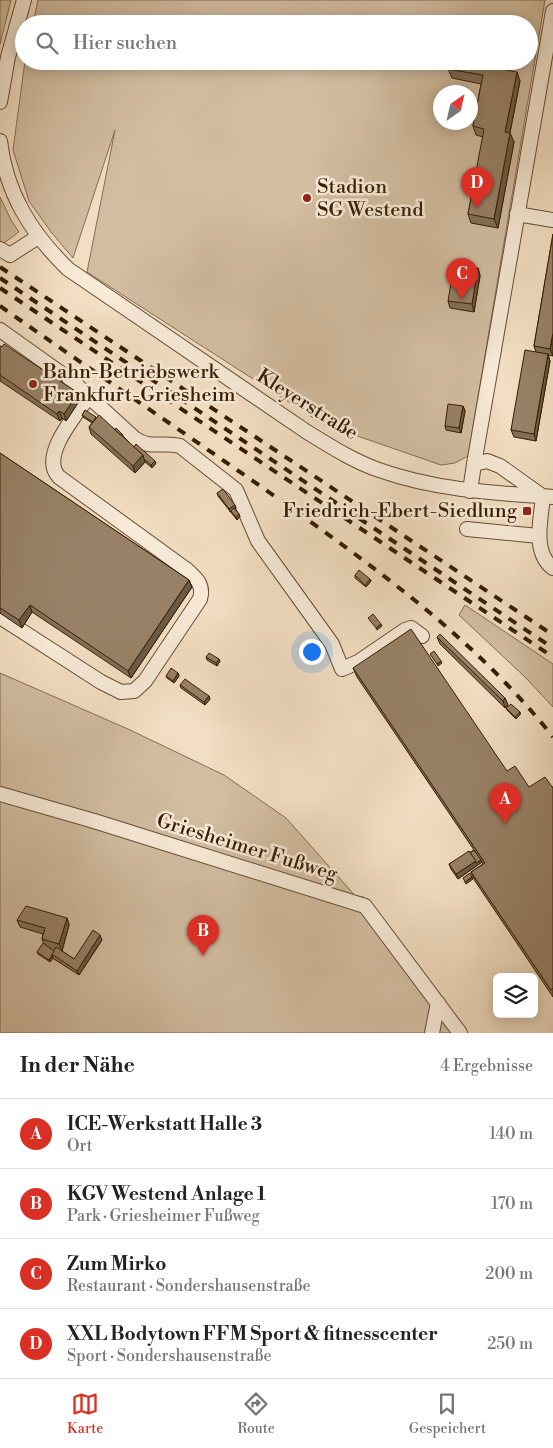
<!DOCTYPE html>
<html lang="de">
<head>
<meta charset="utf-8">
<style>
  :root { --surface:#fff; --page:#f2f2f2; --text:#222; --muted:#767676; --line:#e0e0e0; --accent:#d93025 }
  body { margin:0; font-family:"Libre Bodoni",serif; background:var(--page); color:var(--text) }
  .controls { position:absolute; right:15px; bottom:15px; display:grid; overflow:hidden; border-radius:8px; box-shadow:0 2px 12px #0003 }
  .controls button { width:45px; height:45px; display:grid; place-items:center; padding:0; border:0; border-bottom:1px solid var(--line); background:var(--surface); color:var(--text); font:25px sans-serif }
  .compass { position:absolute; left:433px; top:85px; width:45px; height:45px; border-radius:50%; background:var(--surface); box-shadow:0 2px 12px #0003; rotate:34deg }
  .you { position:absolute; left:311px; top:651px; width:18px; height:18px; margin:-12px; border:4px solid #fff; border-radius:50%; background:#1a73e8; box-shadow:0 0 0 8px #1a73e833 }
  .badge { display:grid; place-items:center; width:32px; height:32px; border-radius:50%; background:var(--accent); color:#fff; font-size:16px; font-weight:700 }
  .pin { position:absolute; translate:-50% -41px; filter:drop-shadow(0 1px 2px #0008) }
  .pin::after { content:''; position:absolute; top:26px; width:18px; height:15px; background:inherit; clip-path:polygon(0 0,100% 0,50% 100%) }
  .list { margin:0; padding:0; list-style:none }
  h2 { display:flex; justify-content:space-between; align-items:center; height:65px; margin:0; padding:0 20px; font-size:21px }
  h2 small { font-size:16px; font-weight:400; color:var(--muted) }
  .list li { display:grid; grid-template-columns:32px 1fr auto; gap:15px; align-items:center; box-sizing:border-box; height:70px; padding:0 20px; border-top:1px solid var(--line) }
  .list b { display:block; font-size:19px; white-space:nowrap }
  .list p { margin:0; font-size:16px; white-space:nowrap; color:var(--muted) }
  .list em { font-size:16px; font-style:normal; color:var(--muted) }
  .icon { flex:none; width:28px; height:28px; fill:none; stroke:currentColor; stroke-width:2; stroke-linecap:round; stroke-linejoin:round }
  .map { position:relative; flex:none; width:553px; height:1033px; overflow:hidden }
  .search { position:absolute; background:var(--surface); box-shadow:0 2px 12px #0003; left:15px; right:15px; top:15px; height:55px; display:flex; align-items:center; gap:12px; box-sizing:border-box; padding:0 18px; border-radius:28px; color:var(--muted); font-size:19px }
  .sheet { height:345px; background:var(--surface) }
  nav { display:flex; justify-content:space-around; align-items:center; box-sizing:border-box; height:70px; border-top:1px solid var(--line); background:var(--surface); font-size:14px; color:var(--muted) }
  nav a { display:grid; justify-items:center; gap:2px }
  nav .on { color:var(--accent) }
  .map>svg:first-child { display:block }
  .green { fill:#d2bda1; stroke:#846d52; fill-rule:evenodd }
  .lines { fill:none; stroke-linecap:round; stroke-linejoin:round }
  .minor-casing { stroke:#664d32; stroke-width:16 }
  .minor { stroke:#f7ead7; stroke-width:14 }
  .rail { stroke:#371d02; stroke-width:4; stroke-dasharray:9 9; stroke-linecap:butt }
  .wall { fill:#836f58; stroke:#371d02 }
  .shaded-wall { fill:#6a5a47; stroke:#371d02 }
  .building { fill:#988166; stroke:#371d02 }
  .poi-dot { fill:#8f2418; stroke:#f7ead7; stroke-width:2 }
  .labels { text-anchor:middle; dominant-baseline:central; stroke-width:5; stroke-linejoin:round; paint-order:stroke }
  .poi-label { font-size:20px; fill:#371d02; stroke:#f7ead7; text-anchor:start }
  .street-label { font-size:20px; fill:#371d02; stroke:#f7ead7 }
</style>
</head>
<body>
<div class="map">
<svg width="553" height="1033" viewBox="0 0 553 1033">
  <rect width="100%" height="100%" fill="#f2dec2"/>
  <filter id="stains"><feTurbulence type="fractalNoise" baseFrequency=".004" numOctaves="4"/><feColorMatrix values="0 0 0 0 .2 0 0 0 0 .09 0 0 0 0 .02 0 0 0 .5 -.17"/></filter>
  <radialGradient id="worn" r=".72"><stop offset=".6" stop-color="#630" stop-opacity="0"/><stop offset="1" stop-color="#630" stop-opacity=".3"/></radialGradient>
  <!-- green -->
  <g class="green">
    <polygon points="0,0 11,0 0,44"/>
    <path d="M 38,0 L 545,0 L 468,456 L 455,463 L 441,465 L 323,424 L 87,272 L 115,130 L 73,258 L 51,232 L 29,201 L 13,150 L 25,61 L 529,61 L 529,24 L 33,24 ZM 440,92 L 470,92 L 470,122 L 440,122 Z"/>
    <polygon points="0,197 11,220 19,232 1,245 0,244"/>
    <polygon points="465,605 553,664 553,707 526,678 459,615"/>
    <polygon points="0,673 128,729 224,775 286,818 358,899 0,791"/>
    <polygon points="0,798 358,909 362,896 464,1033 0,1033"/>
  </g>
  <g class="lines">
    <!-- minor casing -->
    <g class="minor-casing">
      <g id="minor">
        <polyline points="0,102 8,57 24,0"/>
        <path d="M 0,141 C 6,193 31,233 68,269 L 307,432 C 330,446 353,461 379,470 C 435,490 494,493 553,497"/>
        <polyline points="517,214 553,220"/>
        <polyline points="0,249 10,255 38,237"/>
        <path d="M 0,330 L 73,382 L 134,438 C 151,450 162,441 180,446 L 236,490 L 258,541 L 332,644 L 342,669 L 358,662 L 405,630 L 411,628 L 422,636"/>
        <polyline points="474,464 487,461 500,466 542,496"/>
        <polyline points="470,491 474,464 553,11"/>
        <path d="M 543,497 C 541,518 532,553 553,568"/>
        <polyline points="467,529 539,536"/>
        <path d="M 0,617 L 101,682 L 121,692 L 134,691 L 145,681 L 200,599 C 204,585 197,579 187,570 L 59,477 C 39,456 76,415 89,396"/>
        <polyline points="0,794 94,821 365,906 460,1033"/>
        <polyline points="432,1033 438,1003"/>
      </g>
    </g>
    <!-- minor -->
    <use href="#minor" class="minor"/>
    <!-- rail -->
    <g class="rail">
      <polyline points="0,267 553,635"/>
      <polyline points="0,278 553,648"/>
      <polyline points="0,288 553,657"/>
      <path d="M 0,306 C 94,372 189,436 283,502 C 382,573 476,640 553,737"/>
    </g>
  </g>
  <!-- wall -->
  <g class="wall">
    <polygon points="448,69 520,81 510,133 514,142 498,228 471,223 468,214 483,137 476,135 473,126 481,84 452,78"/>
    <polygon points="553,234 553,356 548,355 550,361 536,441 514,437 511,430 536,352 534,346"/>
    <polygon points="478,268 480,276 474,312 450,308 448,301"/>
    <polygon points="0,346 49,374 61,379 63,383 78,393 80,400 66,421 62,418 60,421 0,381"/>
    <polygon points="463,406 465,411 461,433 446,430 445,426"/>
    <polygon points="82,415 96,417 96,418 122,434 123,436 134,447 156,463 152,468 145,462 135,473 91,434 89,427 92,423 83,417"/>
    <polygon points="0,453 189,580 192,587 131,678 32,612 22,628 0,613"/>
    <polygon points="217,493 235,505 236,508 235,509 239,514 240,517 237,520 218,496"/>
    <polygon points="355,575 370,579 371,581 366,587 355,578"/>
    <polygon points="437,637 505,698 508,705 505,708 440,644"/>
    <polygon points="206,657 220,661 217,666 207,660"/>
    <polygon points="353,668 529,787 553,787 553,997 475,881 471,872 483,864 482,862 458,879 451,869 449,864 474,850 357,677"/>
    <polygon points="178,673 179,676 174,683 167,678 166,676"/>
    <polygon points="180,685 209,696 210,699 205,705 181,688"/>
    <polygon points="506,708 520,712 520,715 516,719 507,710"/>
    <polygon points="67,918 69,925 62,951 74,959 102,940 79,975 54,959 53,958 50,962 38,954 37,952 44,944 42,939 43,934 20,927 17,920"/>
  </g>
  <!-- shaded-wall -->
  <g class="shaded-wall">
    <polygon points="517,72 520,81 508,142 505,132"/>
    <polygon points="510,133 514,142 498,228 494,219"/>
    <polygon points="478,268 480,276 474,312 472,304"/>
    <polygon points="553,333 553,356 550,349"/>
    <polygon points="548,354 550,361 536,441 534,434"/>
    <polygon points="78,393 80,400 66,421 64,414"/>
    <polygon points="463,406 465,411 461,433 459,428"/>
    <polygon points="59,411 62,418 60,421 57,414"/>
    <polygon points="143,455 145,462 135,473 133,466"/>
    <polygon points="155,461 156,463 152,468 151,465"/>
    <polygon points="235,505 236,508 230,512 229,509"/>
    <polygon points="239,514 240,517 237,520 236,517"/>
    <polygon points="370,579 371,581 366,587 365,585"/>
    <polygon points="189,580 192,587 131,678 128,671"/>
    <polygon points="30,605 32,612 22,628 19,620"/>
    <polygon points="381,624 382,626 377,630 376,628"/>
    <polygon points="219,659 220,661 217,666 216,663"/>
    <polygon points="441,661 442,663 438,666 437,664"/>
    <polygon points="178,673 179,676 174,683 173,681"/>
    <polygon points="209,696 210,699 205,705 204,702"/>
    <polygon points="505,698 508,705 505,708 503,701"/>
    <polygon points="520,712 520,715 516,719 515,717"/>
    <polygon points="481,860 482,862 458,879 456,874 476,861"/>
    <polygon points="472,877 473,879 466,884 465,882"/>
    <polygon points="67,918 69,925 62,951 59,944"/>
    <polygon points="100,935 102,940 79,975 77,971"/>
    <polygon points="52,955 53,958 50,962 49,960"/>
  </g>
  <!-- building -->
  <g class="building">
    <polygon points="386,20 403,24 385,24"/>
    <polygon points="450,61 463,61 517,72 505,132 510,133 494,219 468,214 484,129 473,126 483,75 448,69"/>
    <polygon points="553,234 553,333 550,349 534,346"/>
    <polygon points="454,265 478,268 472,304 448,301"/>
    <polygon points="4,344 49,374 51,372 61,379 60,381 78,393 64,414 59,411 57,414 0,375 0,346 2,347"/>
    <polygon points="525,350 548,354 534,434 511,430"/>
    <polygon points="448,404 463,406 459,428 445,426"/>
    <polygon points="85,410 96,417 93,422 82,415"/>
    <polygon points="99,415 143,455 133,466 89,427"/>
    <polygon points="116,428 122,434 121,435 115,430"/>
    <polygon points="136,444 155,461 151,465 144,459 143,455 134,447"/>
    <polygon points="0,453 189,580 128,671 30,605 19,620 0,608"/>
    <polygon points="223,489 235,505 229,509 217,493"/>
    <polygon points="234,508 239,514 236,517 231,511"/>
    <polygon points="359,570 370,579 365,585 355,575"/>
    <polygon points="373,614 381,624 376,628 368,618"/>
    <polygon points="411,629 507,771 515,766 529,787 545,777 553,788 553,988 551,990 471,872 485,863 353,668"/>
    <polygon points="440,634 505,698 503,701 437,637"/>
    <polygon points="434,651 441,661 437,664 430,654"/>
    <polygon points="209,653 219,659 216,663 206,657"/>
    <polygon points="171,668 178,673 173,681 166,676"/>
    <polygon points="185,679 209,696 204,702 180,685"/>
    <polygon points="511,704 520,712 515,717 506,708"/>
    <polygon points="474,850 481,860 476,863 470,853"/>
    <polygon points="469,851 476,861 456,874 449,864"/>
    <polygon points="470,873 472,877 465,882 463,878"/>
    <polygon points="26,906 67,918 59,944 42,939 45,928 17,920"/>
    <polygon points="93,930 100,935 77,971 52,954 56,947 74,959"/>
    <polygon points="43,943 54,951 49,960 37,952"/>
  </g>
  <!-- markers -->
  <g class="poi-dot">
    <circle cx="307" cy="198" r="5"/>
    <circle cx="33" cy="384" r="5"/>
    <rect x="522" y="506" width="10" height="10" rx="2.5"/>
  </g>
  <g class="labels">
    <!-- poi labels -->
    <g class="poi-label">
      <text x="317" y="187">Stadion<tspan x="317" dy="23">SG Westend</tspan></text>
      <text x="43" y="372">Bahn-Betriebswerk<tspan x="43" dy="23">Frankfurt-Griesheim</tspan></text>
      <text x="517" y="511" text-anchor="end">Friedrich-Ebert-Siedlung</text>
    </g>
    <!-- street labels -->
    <g class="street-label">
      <text transform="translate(307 405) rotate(32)">Kleyerstraße</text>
      <text transform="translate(247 848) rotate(17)">Griesheimer Fußweg</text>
    </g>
  </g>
  <rect width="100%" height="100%" filter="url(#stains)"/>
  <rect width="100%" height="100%" fill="url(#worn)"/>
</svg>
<div class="controls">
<button><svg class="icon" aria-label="layers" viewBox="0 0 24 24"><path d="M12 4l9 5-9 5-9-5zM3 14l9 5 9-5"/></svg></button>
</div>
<svg class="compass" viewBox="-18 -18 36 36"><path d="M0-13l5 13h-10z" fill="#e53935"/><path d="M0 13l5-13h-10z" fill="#767676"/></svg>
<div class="you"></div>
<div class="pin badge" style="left:505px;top:824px">A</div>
<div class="pin badge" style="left:203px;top:956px">B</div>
<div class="pin badge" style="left:462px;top:299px">C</div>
<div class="pin badge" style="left:477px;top:208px">D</div>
<div class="search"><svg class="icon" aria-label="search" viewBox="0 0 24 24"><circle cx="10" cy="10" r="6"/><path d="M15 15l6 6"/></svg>Hier suchen</div>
</div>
<section class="sheet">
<h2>In der Nähe<small>4 Ergebnisse</small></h2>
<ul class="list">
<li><span class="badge">A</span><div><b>ICE-Werkstatt Halle 3</b><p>Ort</p></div><em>140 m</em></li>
<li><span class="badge">B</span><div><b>KGV Westend Anlage 1</b><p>Park · Griesheimer Fußweg</p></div><em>170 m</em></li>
<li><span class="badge">C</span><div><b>Zum Mirko</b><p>Restaurant · Sondershausenstraße</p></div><em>200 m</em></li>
<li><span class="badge">D</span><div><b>XXL Bodytown FFM Sport &amp; fitnesscenter</b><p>Sport · Sondershausenstraße</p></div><em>250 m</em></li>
</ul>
</section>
<nav>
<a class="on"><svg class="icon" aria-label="map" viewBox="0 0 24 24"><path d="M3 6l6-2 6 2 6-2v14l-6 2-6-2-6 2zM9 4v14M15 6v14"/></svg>Karte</a>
<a><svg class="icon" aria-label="directions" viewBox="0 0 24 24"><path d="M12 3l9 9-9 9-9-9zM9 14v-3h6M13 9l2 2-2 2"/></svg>Route</a>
<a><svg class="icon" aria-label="saved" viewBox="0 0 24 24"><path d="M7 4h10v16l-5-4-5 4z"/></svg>Gespeichert</a>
</nav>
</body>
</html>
